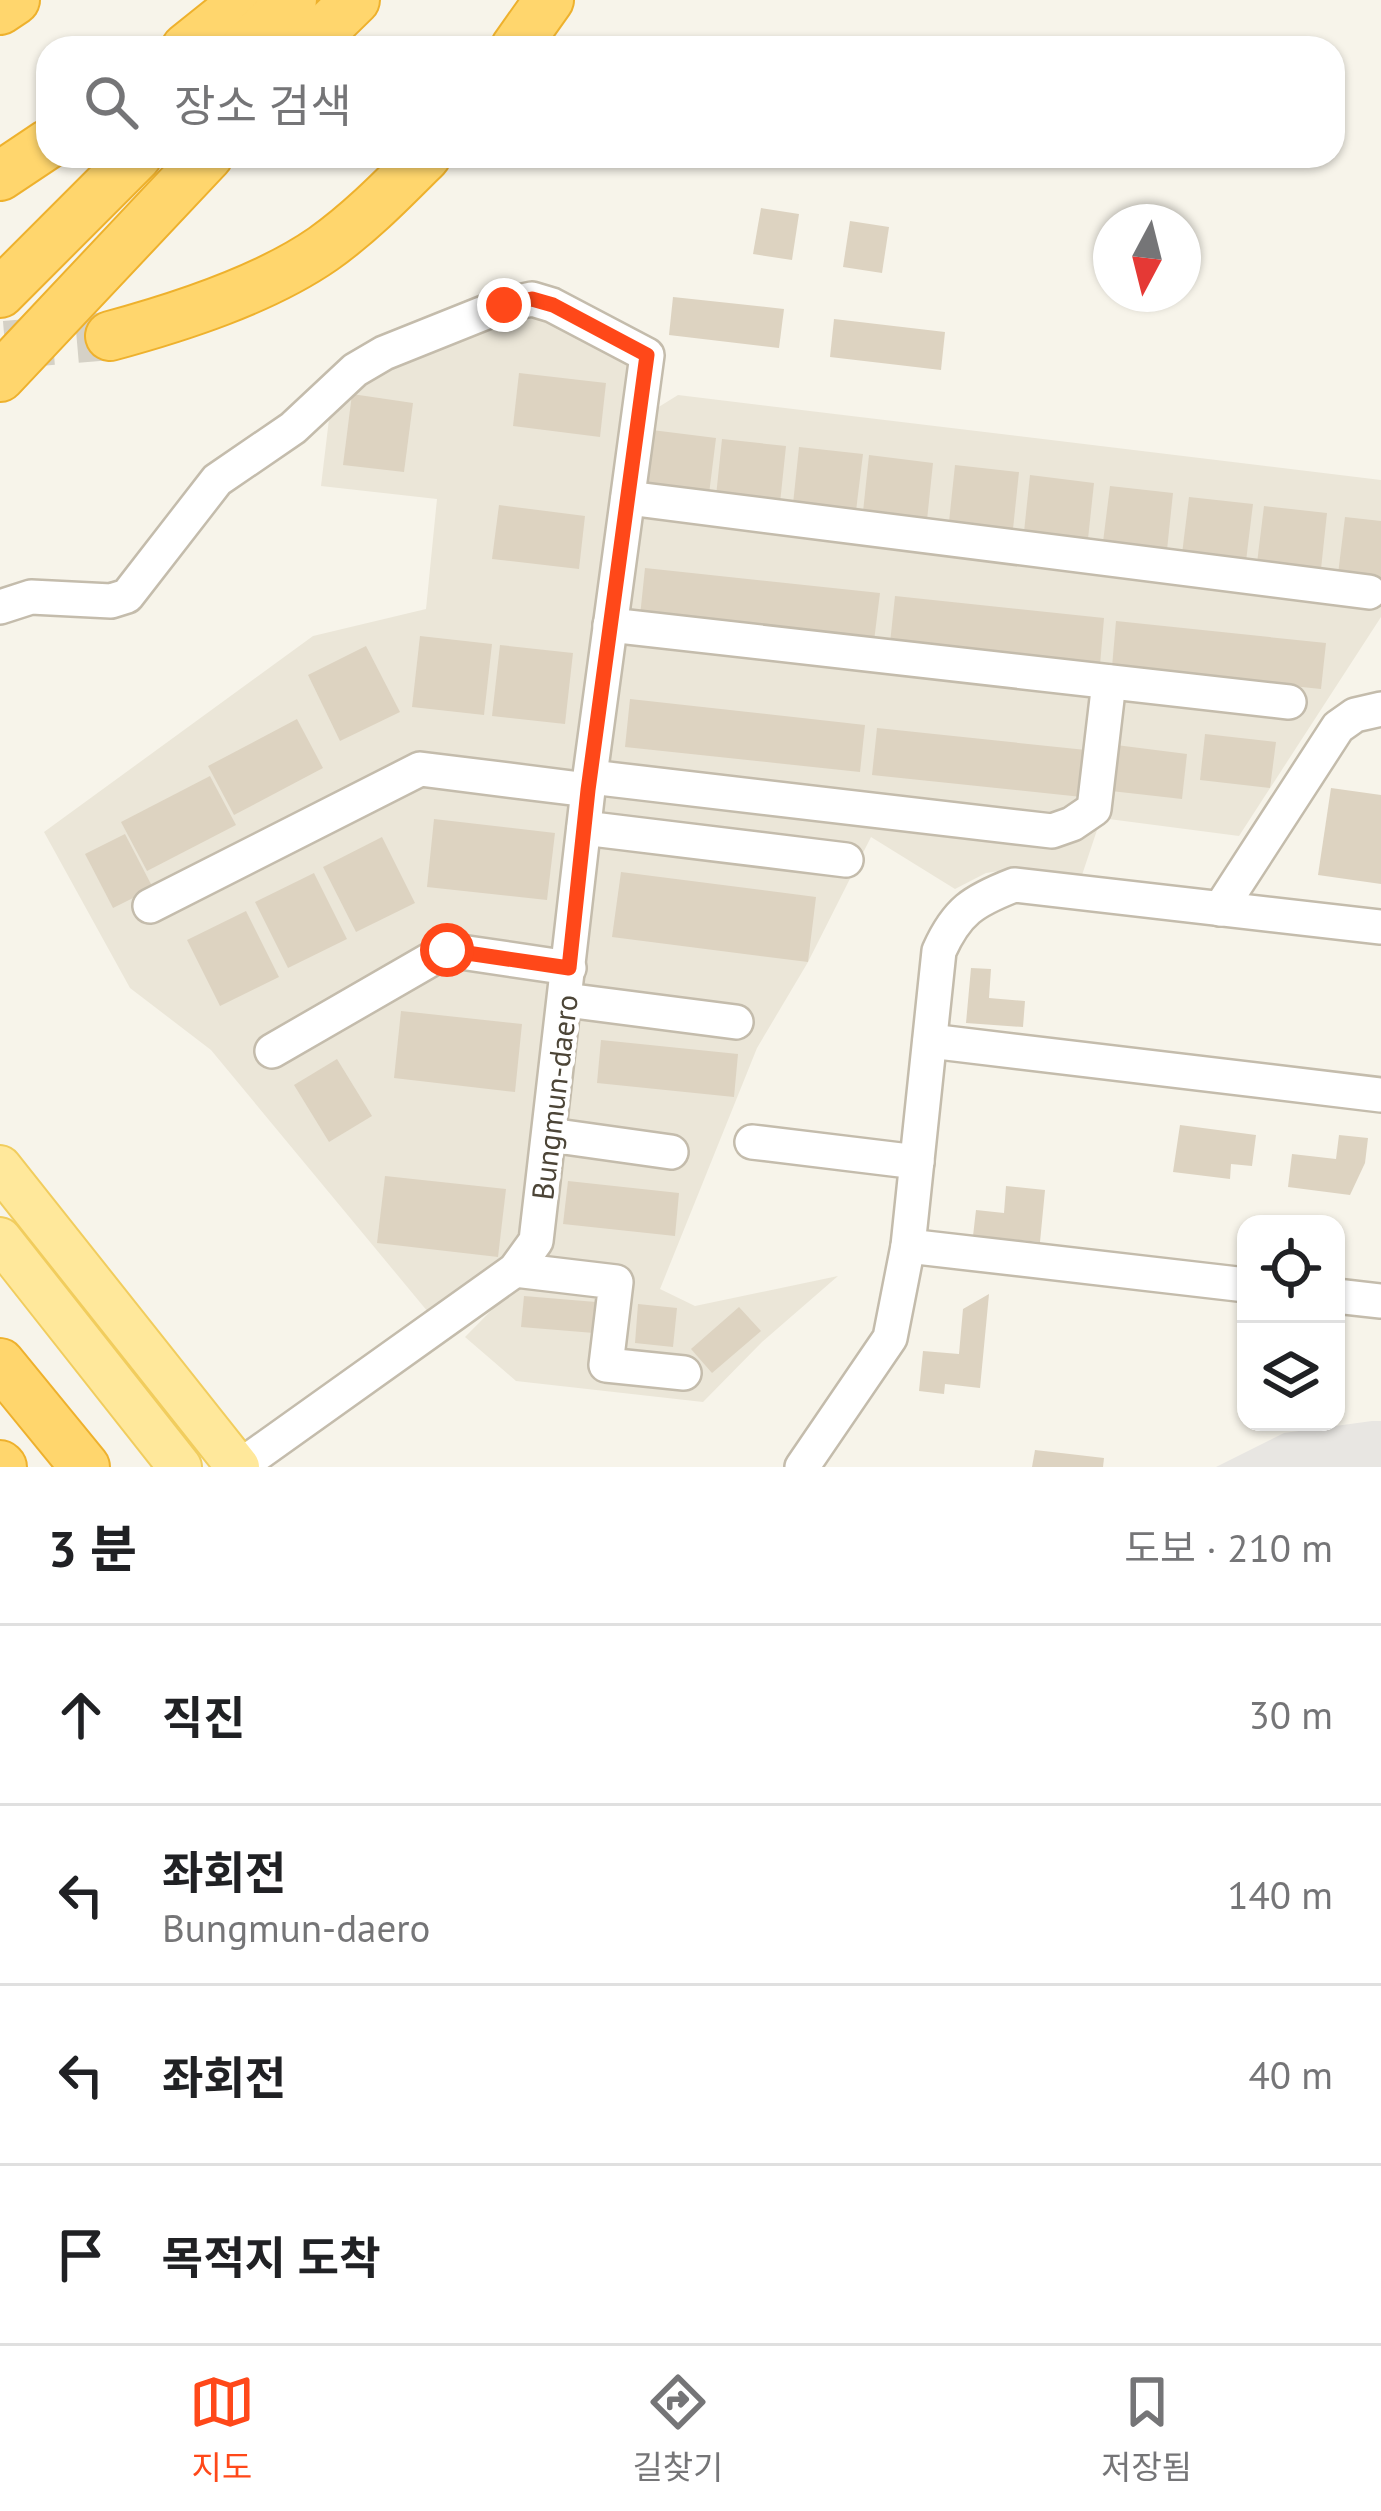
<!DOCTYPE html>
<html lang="ko">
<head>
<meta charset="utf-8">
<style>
  :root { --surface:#fff; --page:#f6f6f6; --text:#202124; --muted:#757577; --line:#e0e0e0; --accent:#ff4819 }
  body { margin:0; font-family:"PT Sans","Noto Sans KR",sans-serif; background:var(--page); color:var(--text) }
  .controls { position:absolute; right:36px; bottom:36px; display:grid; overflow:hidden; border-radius:24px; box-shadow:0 3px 9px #0004 }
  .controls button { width:108px; height:108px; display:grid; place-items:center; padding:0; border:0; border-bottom:3px solid var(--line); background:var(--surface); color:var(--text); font:60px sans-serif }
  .compass { position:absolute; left:1093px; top:204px; width:108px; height:108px; border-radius:50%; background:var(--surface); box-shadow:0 3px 9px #0004; rotate:187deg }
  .stop { position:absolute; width:36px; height:36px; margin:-27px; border:9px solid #ff4819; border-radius:50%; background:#fff }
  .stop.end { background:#ff4819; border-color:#fff; box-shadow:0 3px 12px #0008 }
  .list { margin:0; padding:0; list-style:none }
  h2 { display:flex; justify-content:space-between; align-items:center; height:156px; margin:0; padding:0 48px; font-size:51px }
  h2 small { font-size:39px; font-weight:400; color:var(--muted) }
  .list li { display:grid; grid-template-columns:78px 1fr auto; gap:36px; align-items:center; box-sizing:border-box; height:180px; padding:0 48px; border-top:3px solid var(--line) }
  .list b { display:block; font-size:45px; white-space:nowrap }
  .list p { margin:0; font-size:39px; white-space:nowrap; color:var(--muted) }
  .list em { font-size:39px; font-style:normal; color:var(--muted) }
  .icon { flex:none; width:66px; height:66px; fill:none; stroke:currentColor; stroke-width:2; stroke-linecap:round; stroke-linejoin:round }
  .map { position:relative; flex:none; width:1381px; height:1467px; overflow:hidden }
  .search { position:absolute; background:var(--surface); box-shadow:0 3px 9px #0004; left:36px; right:36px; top:36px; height:132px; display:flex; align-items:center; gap:30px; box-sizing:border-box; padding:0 42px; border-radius:36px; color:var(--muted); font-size:45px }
  .sheet { height:876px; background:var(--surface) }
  nav { display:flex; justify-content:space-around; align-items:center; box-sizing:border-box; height:168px; border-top:3px solid var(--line); background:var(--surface); font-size:33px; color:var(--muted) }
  nav a { display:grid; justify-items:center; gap:6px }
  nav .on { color:var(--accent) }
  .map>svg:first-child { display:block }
  .residential { fill:#ebe6d8 }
  .parking { fill:#e8e6e2 }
  .building { fill:#ddd3c1 }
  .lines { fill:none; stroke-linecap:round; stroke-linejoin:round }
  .highway-tunnel { stroke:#d5d1c6; stroke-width:48; stroke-dasharray:48 24; stroke-linecap:butt }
  .minor-casing { stroke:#c4bcac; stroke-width:38 }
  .major-casing { stroke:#f1cd5e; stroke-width:46 }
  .highway-casing { stroke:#eeb12d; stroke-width:52 }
  .minor { stroke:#fff; stroke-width:33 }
  .major { stroke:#ffe89b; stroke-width:42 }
  .highway { stroke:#ffd66d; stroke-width:48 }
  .route { stroke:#ff4819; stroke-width:15 }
  .labels { text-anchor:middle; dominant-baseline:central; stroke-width:9; stroke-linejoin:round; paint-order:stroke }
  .street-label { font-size:30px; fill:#4c4537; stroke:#fff }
</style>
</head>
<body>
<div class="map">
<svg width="1381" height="1467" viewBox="0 0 1381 1467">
  <rect width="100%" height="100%" fill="#f7f4ea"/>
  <!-- residential -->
  <g class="residential">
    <polygon points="534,305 634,363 526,1244 433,1318 211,1050 130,988 44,832 313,636 426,609 437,499 321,486 329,419 368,379"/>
    <polygon points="678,395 1381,480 1381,617 1239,836 1101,818 1082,875 1020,868 986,873 955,889 871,837 808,962 757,1048 660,1289 695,1306 838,1276 762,1342 703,1402 516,1381 465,1337 549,1252 649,413"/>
  </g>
  <!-- parking -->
  <polygon class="parking" points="1372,1421 1381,1421 1381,1467 1216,1467 1284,1433"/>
  <!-- building -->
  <g class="building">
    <polygon points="761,208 799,214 792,260 753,254"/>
    <polygon points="850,221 889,227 882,273 843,267"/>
    <polygon points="673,297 784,309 779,348 669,335"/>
    <polygon points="834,319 945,332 941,370 830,357"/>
    <polygon points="519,373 606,383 600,437 513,426"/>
    <polygon points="352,394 413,403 404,472 343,465"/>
    <polygon points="652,430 716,438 709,494 646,487"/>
    <polygon points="722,439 786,446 780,503 716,496"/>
    <polygon points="799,447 863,454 856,511 793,504"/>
    <polygon points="869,455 933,463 927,520 863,512"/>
    <polygon points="955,465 1019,472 1013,529 949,522"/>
    <polygon points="1030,475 1094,483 1088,539 1024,532"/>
    <polygon points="1110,486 1173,493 1167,550 1103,542"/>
    <polygon points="1189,497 1253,504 1246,561 1182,554"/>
    <polygon points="499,505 585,516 579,569 492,559"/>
    <polygon points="1264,506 1327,513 1321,569 1257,563"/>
    <polygon points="1345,517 1381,521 1381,579 1338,574"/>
    <polygon points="645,568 880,593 874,641 640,616"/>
    <polygon points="895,596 1104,618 1100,665 890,643"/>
    <polygon points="1116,621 1326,643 1321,689 1112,667"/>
    <polygon points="420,636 492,644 484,715 412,707"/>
    <polygon points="500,645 573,653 565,724 492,716"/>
    <polygon points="366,646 400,712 340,741 308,675"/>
    <polygon points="630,699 865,725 860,772 625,747"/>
    <polygon points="297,719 323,768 234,815 208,766"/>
    <polygon points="877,728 1086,750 1082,797 872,775"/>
    <polygon points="1205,734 1276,742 1270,788 1200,780"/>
    <polygon points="1116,745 1187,754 1182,799 1111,791"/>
    <polygon points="210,776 236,825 147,871 121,822"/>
    <polygon points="1331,788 1381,795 1381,884 1318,875"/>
    <polygon points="434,819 555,833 547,900 427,887"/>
    <polygon points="125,834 153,888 113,908 85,854"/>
    <polygon points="382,837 415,903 356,932 323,867"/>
    <polygon points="621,872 816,897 808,962 612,937"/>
    <polygon points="314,873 347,939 288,968 255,902"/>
    <polygon points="246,911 279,977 220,1006 187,940"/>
    <polygon points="971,968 991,969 989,998 1025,1001 1023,1027 966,1023"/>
    <polygon points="401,1011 522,1024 515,1092 394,1078"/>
    <polygon points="601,1040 738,1054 734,1097 597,1083"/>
    <polygon points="337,1059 372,1116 329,1142 294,1085"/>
    <polygon points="1180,1125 1256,1135 1252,1166 1231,1164 1230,1179 1173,1172"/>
    <polygon points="1339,1135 1368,1138 1365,1163 1350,1195 1288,1187 1292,1154 1336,1159"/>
    <polygon points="385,1176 506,1189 498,1257 377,1243"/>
    <polygon points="568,1181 679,1193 675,1236 563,1224"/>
    <polygon points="1006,1186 1045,1190 1040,1242 973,1236 976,1210 1004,1213"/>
    <polygon points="989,1294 980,1388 945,1384 944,1394 919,1391 923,1351 959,1354 963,1309"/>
    <polygon points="524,1296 596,1302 594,1333 521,1327"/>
    <polygon points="638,1304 677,1308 673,1347 635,1343"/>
    <polygon points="739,1307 761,1331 712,1373 691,1349"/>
    <polygon points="1035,1450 1104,1458 1103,1467 1032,1467"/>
  </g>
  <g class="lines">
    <!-- highway-tunnel -->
    <polyline class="highway-tunnel" points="5,345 110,336"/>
    <!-- minor casing -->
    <g class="minor-casing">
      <g id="minor">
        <polyline points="628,498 1369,592"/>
        <polyline points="0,607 31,597 111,601 127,596 217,480 293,428 355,370 384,353 504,305 532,299 552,305 647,355 588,790 536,1241 515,1270 239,1467"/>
        <polyline points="610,625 1289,702"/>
        <polyline points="591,777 1052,831 1072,824 1094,809 1109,682"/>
        <polyline points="584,828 846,860"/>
        <polyline points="150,906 420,769 588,790"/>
        <polyline points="1220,909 1338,727 1355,715 1381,709"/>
        <polyline points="566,1000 736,1022"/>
        <polyline points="930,1041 1381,1095"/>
        <polyline points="272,1051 447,950 569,968"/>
        <polyline points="550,1135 671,1152"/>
        <polyline points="752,1142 917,1162"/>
        <polyline points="908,1246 1246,1285"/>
        <polyline points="515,1270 616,1282 606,1365 684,1373"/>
        <polyline points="1336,1296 1381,1301"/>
        <path d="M 802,1467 L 890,1338 L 908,1246 L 939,951 C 957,911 973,901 1014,885 L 1381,927"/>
      </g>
    </g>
    <!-- major casing -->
    <g class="major-casing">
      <g id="major">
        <polyline points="0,1167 238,1467"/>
        <polyline points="0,1239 180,1467"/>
      </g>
    </g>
    <!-- highway casing -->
    <g class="highway-casing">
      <g id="highway">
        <polyline points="0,10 15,0"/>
        <polyline points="186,48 246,0"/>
        <polyline points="245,48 292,0"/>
        <polyline points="306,48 355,0"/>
        <polyline points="515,48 549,0"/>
        <polyline points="0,176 48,144"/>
        <polyline points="0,293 137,156"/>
        <path d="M 110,336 C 180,317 264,290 323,249 C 361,222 393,189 426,156"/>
        <polyline points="0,377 208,156"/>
        <polyline points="0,1363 85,1467"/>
        <polyline points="0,1465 2,1467"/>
      </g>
    </g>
    <!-- minor -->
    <use href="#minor" class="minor"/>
    <!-- major -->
    <use href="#major" class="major"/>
    <!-- highway -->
    <use href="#highway" class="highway"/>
  </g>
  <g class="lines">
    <!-- route -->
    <polyline class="route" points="447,950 569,968 588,790 647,355 553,305 532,299 504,305"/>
  </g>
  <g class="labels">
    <!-- street labels -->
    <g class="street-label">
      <text transform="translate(554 1097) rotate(-83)">Bungmun-daero</text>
    </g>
  </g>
</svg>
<div class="controls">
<button><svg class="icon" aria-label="locate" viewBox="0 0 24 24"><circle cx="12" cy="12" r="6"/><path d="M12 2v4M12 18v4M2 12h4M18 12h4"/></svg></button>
<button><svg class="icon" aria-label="layers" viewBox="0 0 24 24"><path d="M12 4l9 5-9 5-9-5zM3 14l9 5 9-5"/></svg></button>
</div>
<svg class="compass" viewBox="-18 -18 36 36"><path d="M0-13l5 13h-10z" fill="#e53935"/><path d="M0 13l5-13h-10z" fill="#757577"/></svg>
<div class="stop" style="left:447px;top:950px"></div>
<div class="stop end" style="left:504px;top:305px"></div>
<div class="search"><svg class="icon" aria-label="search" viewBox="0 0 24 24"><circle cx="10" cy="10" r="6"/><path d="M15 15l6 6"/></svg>장소 검색</div>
</div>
<section class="sheet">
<h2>3 분<small>도보 · 210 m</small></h2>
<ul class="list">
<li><svg class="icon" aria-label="ahead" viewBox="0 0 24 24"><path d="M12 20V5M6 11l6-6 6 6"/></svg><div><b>직진</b></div><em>30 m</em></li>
<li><svg class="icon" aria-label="left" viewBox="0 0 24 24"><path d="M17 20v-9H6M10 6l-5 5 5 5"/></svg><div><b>좌회전</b><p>Bungmun-daero</p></div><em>140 m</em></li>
<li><svg class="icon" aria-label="left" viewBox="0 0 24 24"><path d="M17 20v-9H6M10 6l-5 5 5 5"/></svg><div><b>좌회전</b></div><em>40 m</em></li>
<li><svg class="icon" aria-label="arrive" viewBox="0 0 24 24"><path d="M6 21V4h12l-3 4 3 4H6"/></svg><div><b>목적지 도착</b></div></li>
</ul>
</section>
<nav>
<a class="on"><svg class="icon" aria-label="map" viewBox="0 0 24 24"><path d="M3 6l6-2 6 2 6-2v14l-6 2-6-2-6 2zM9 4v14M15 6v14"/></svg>지도</a>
<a><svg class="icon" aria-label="directions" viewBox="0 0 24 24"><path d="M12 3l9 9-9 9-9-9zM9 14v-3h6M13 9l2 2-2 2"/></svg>길찾기</a>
<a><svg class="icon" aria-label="saved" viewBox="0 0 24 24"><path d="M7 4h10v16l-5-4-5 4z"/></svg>저장됨</a>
</nav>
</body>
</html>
